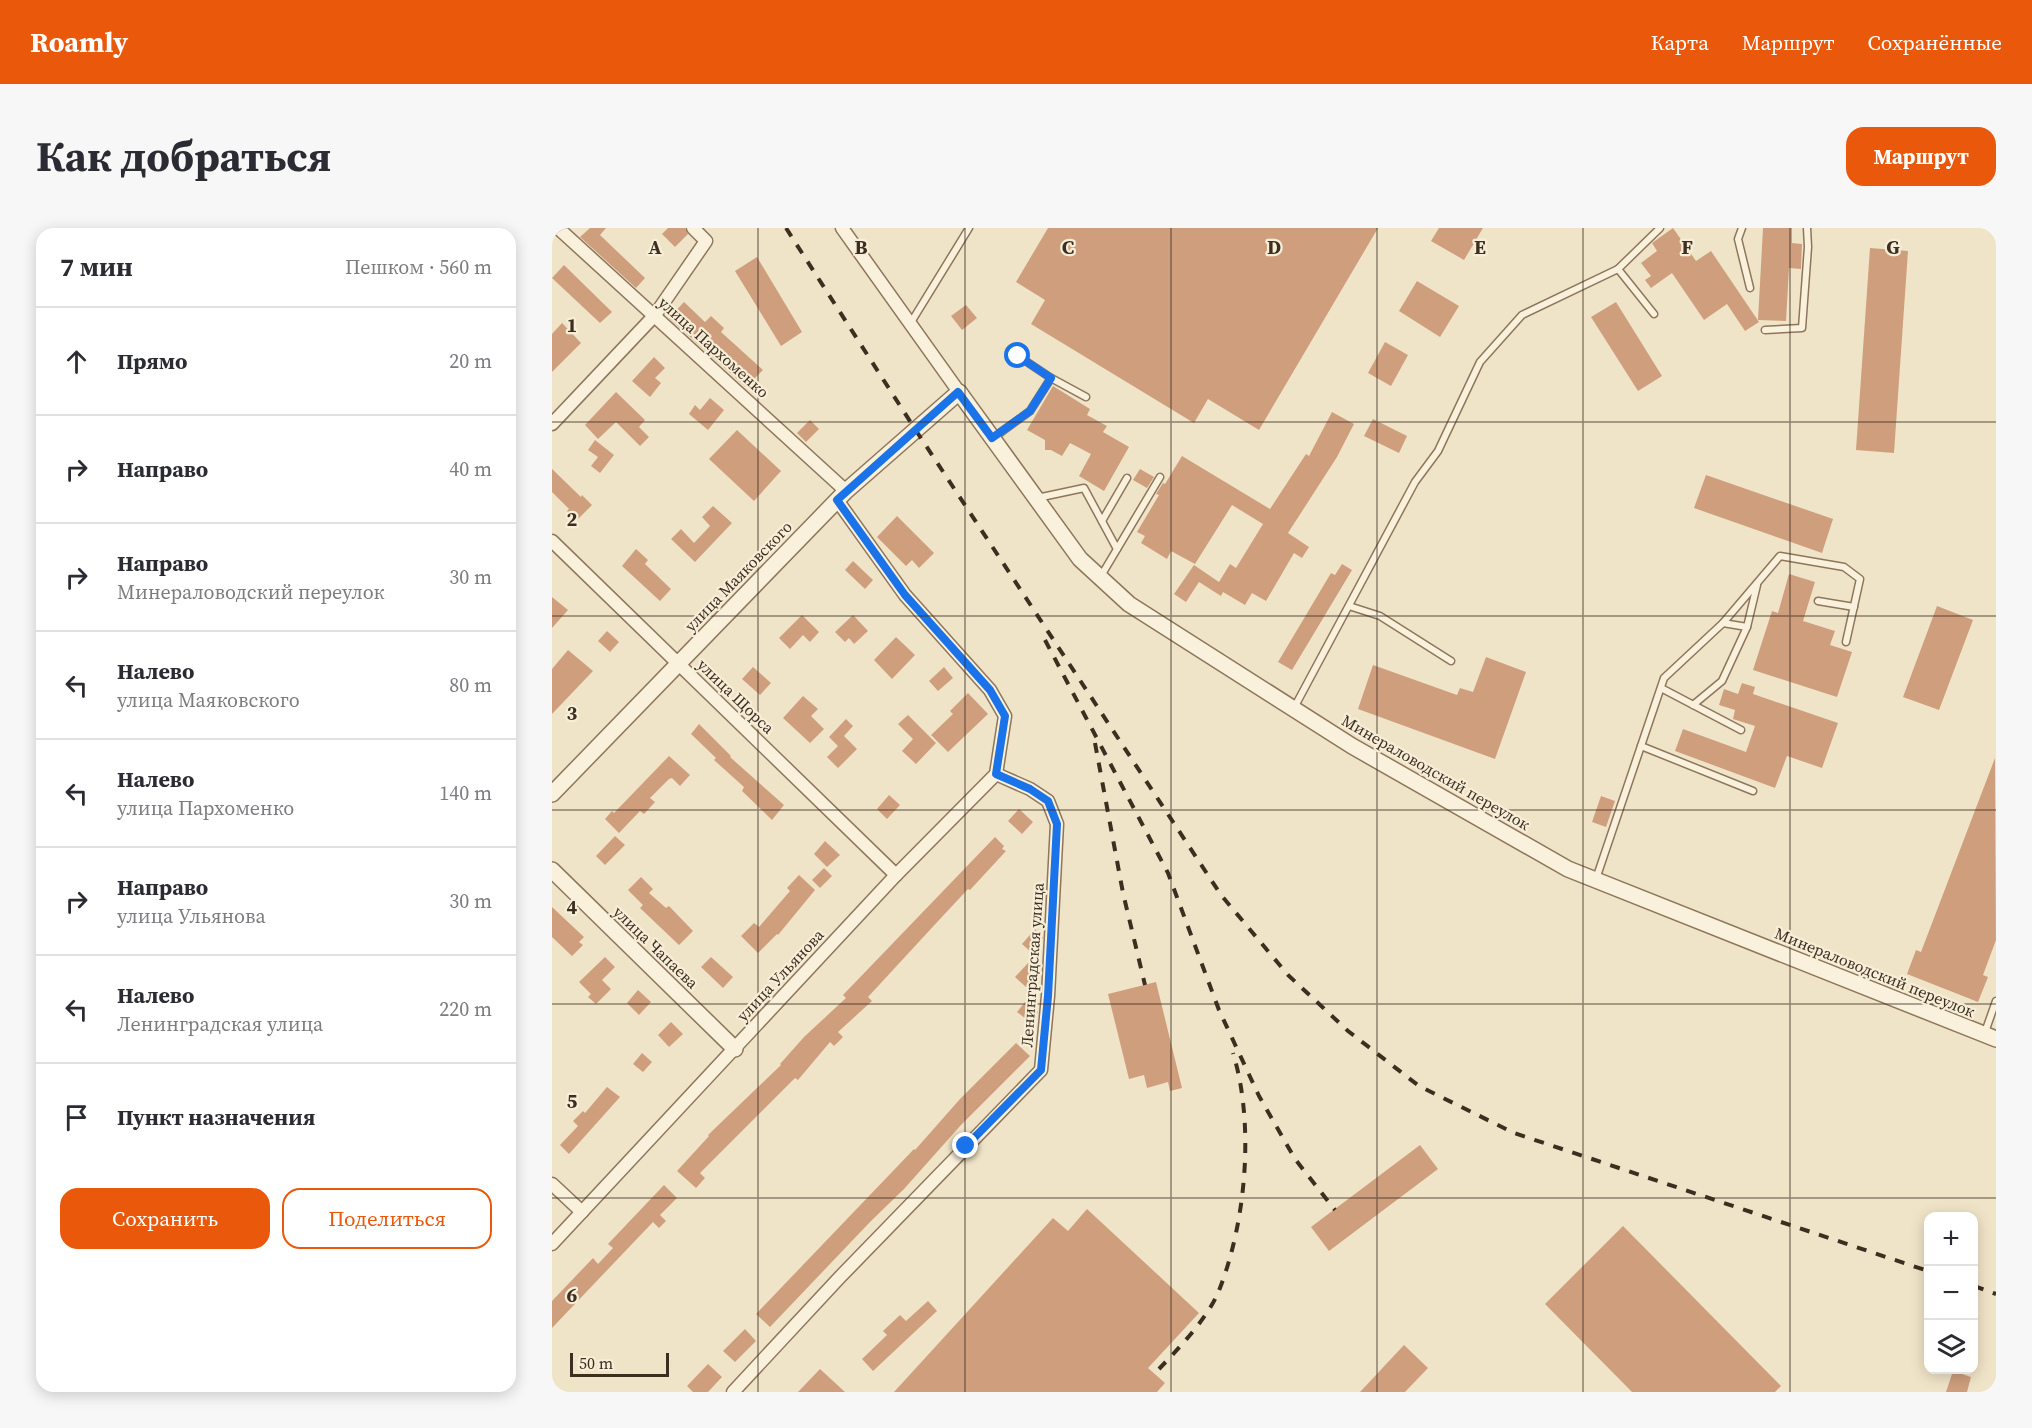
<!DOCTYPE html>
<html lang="ru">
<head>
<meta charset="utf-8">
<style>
  :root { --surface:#fff; --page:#f7f7f7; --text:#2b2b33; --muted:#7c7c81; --line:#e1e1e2; --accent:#ea580c }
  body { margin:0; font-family:"Source Serif 4",serif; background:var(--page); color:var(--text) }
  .controls { position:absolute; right:18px; bottom:18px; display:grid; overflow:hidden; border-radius:12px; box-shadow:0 3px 15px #0003 }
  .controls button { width:54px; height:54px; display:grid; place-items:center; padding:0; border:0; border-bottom:2px solid var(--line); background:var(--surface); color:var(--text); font:30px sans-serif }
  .scale { position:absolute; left:18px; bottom:15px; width:99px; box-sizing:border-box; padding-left:6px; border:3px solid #3d2e20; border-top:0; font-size:16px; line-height:21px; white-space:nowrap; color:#3d2e20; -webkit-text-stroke:4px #f7eed8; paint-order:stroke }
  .stop { position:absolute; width:18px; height:18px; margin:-14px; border:4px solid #1a73e8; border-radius:50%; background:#fff }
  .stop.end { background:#1a73e8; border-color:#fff; box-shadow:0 2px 6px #0008 }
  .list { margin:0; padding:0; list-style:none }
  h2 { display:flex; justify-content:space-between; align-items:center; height:78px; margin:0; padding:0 24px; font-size:26px }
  h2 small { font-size:20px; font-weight:400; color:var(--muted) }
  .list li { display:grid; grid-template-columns:39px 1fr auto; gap:18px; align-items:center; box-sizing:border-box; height:108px; padding:0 24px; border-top:2px solid var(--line) }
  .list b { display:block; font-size:22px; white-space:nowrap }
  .list p { margin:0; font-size:20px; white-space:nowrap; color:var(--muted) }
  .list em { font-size:20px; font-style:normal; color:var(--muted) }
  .actions { display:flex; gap:12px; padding:18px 24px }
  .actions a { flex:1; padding:14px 0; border:2px solid var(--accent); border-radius:18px; text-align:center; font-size:21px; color:var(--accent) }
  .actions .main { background:var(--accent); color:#fff }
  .icon { flex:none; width:33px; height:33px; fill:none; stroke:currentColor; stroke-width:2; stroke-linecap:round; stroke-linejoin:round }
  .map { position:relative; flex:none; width:1444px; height:1164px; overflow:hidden; border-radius:18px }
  header { display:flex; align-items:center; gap:36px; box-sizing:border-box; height:84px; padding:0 30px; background:var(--accent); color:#fff }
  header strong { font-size:28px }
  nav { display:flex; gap:33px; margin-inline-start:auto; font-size:21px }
  .intro { display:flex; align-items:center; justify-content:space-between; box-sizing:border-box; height:144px; padding:0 36px }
  h1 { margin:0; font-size:42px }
  .button { padding:15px 27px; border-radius:18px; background:var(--accent); color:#fff; font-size:21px; font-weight:700 }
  main { display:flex; gap:36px; padding:0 36px }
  aside { flex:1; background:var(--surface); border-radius:18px; box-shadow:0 3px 15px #0003 }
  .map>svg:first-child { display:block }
  .building { fill:#cf9f7d }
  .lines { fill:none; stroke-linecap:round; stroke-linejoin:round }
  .service-casing { stroke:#8d765c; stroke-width:9 }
  .minor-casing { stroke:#8d765c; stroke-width:15 }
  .tertiary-casing { stroke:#8d765c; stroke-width:18 }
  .service { stroke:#faf1dc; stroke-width:6 }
  .minor { stroke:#faf1dc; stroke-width:12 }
  .tertiary { stroke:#faf1dc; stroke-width:15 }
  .rail { stroke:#3d2e20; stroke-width:4; stroke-dasharray:10 10; stroke-linecap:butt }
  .route { stroke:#1a73e8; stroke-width:8 }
  .grid { fill:none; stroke:#3d2e20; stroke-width:1.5; stroke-opacity:0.55 }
  .labels { text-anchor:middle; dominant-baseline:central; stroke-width:4.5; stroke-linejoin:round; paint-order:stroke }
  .street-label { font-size:16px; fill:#3d2e20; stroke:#f7eed8 }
  .grid-label { font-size:20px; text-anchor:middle; font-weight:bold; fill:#3d2e20; stroke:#f7eed8; stroke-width:4.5; stroke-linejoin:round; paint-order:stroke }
</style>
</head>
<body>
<header>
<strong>Roamly</strong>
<nav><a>Карта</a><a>Маршрут</a><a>Сохранённые</a></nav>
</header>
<div class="intro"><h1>Как добраться</h1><a class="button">Маршрут</a></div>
<main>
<aside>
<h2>7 мин<small>Пешком · 560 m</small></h2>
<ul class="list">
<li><svg class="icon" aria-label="ahead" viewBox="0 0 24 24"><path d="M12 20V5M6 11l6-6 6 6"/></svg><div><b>Прямо</b></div><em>20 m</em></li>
<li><svg class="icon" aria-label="right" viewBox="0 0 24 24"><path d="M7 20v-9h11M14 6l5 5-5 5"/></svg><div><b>Направо</b></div><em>40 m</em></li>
<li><svg class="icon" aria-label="right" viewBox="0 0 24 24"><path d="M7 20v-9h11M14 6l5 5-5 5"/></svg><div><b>Направо</b><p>Минераловодский переулок</p></div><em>30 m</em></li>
<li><svg class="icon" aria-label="left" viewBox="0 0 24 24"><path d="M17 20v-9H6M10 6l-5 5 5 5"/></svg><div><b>Налево</b><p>улица Маяковского</p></div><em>80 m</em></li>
<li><svg class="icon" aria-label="left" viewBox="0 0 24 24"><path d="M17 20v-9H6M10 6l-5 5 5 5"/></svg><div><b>Налево</b><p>улица Пархоменко</p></div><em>140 m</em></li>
<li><svg class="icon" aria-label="right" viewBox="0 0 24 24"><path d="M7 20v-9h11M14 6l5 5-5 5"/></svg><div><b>Направо</b><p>улица Ульянова</p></div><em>30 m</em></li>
<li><svg class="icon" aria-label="left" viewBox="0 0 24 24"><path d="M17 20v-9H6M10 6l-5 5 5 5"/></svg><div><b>Налево</b><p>Ленинградская улица</p></div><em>220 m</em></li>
<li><svg class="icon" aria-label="arrive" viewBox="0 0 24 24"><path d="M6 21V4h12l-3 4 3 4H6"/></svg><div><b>Пункт назначения</b></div></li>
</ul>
<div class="actions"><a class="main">Сохранить</a><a>Поделиться</a></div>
</aside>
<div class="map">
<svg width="1444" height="1164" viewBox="0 0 1444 1164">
  <rect width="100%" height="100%" fill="#f0e4c8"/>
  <!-- building -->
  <g class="building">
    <polygon points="38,0 54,0 48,7 93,50 84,60 28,9"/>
    <polygon points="116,0 133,0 136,6 123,19 110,6"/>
    <polygon points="496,0 826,0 707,202 656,171 642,195 479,96 493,72 464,54"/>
    <polygon points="887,0 931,0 912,32 879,13"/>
    <polygon points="1121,0 1144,33 1159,23 1207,94 1193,103 1175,76 1152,92 1120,45 1099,60 1093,52 1099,48 1089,35 1105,23 1100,15"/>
    <polygon points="1211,0 1240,0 1240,15 1250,16 1249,41 1237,40 1234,93 1206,92"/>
    <polygon points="1318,20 1356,23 1342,225 1304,222"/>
    <polygon points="205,29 250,104 229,118 183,43"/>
    <polygon points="12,37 60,84 48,95 0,50"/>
    <polygon points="865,53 907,78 888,109 847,83"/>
    <polygon points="132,74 153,94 159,88 172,100 169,104 211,142 194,159 117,90"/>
    <polygon points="1064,74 1110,148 1086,163 1039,89"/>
    <polygon points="414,77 425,90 410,102 399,88"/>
    <polygon points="10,95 29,115 0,144 0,106"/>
    <polygon points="833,114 856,127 839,158 816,145"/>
    <polygon points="102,129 113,140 103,150 109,155 98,169 80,153"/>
    <polygon points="501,158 538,181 535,187 555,198 551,204 577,219 552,263 527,248 539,226 518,215 510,228 499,222 493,222 493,212 475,202"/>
    <polygon points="64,164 93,192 87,199 97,209 88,218 64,194 46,211 33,197"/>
    <polygon points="158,170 172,182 156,202 137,186 143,177 148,182"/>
    <polygon points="780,184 802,196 785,229 736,305 757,319 750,330 742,325 714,373 700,365 693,377 671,364 669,368 647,354 634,374 622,366 642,337 667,354 678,336 684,340 711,296 680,277 643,336 619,323 615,331 589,315 593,308 585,304 607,267 604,266 611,255 613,256 630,228 718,281 754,226 757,228"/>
    <polygon points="821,191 855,208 847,225 812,208"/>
    <polygon points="258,192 267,201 254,214 245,205"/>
    <polygon points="185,202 229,243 202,273 157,231"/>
    <polygon points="43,212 62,227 48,245 39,238 46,229 36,222"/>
    <polygon points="0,241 29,269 30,267 40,277 25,292 15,283 17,281 0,264"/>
    <polygon points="588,241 602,249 595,260 581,252"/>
    <polygon points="1154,247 1281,291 1270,325 1142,280"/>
    <polygon points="161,278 180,295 143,334 119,311 129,301 142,315 158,298 150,289"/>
    <polygon points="345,288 382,325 367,340 360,332 354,338 325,309"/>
    <polygon points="84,321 96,332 93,336 119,361 108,373 70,338"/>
    <polygon points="301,333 321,352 313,361 293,342"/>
    <polygon points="790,336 800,342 740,442 726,434 779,345 783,347"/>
    <polygon points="1237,346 1263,354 1251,393 1283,403 1278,417 1300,424 1285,469 1201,442 1220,383 1226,385"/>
    <polygon points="0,369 16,382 0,400"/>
    <polygon points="1385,378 1421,392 1387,482 1351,469"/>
    <polygon points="250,387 267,404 258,414 251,407 238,421 227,410"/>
    <polygon points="301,387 316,403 302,416 297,410 293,414 283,404"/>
    <polygon points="55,403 67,414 58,424 46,413"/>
    <polygon points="344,409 363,427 340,451 322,432"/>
    <polygon points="16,422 41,443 0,486 0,441"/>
    <polygon points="934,429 974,444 943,531 806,481 821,437 905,467 908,460 921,464"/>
    <polygon points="201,439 219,455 208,467 190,451"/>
    <polygon points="392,439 401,450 386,463 377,453"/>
    <polygon points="1190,455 1203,459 1201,466 1286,495 1270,540 1235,528 1223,560 1123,523 1131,501 1194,524 1203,498 1181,491 1183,482 1167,477 1172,461 1186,466"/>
    <polygon points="416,465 436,486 396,524 379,507 401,486 398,483"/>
    <polygon points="251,468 266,481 259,488 272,501 258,515 231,490"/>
    <polygon points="356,487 384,515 364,536 350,523 361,511 346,496"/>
    <polygon points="294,491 301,498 292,508 305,521 286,540 275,529 286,518 277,509"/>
    <polygon points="147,496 179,528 178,529 232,577 220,592 190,563 192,559 162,532 164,530 139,506"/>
    <polygon points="117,528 138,547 128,558 120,550 117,551 98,570 103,574 92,586 88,583 67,605 53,591 60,583 62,585"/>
    <polygon points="1443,530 1444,712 1431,747 1436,749 1426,774 1355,746 1364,722 1369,724"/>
    <polygon points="337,567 348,577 335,591 325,581"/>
    <polygon points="1049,568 1063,573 1054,599 1040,594"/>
    <polygon points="467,581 481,594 470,606 456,593"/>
    <polygon points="63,608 73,617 53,637 44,628"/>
    <polygon points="443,609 452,618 450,621 454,623 418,662 416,661 388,691 316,769 320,773 286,804 291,809 282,818 278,814 246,852 243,850 148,945 153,950 144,960 125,943 157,908 156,907 229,837 228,836 252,809 294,770 291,767"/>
    <polygon points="273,613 288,627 275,639 262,626"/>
    <polygon points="272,640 280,648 268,660 260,652"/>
    <polygon points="247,647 263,662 226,707 225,706 206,725 189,708 202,695 207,699 238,663 235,660"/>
    <polygon points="89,649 101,661 97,665 114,680 117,678 141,703 127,717 88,680 91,677 76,662"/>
    <polygon points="0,679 32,709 27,714 31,717 20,728 0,709"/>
    <polygon points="483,701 491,710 479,724 470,716"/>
    <polygon points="53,729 63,739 50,752 59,761 44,776 36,769 39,766 27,754"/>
    <polygon points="159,729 181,749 171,760 149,739"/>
    <polygon points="476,735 487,745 474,759 463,749"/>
    <polygon points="604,754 630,860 618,863 616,854 595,860 592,847 577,851 556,766"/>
    <polygon points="86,762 99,774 87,787 75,775"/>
    <polygon points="473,774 486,784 478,794 465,784"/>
    <polygon points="119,794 131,806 117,819 106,807"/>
    <polygon points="464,815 478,828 409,897 352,961 318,994 218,1099 204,1086 362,921 363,922 408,871"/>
    <polygon points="90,825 100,834 91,844 81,836"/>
    <polygon points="55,859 68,869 17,926 8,917 26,898 21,893 31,883 33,885"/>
    <polygon points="868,917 886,941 777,1023 759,999"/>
    <polygon points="112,957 125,970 108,987 114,993 107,1000 101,994 0,1100 0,1073 41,1030 46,1036 61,1020 56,1016"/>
    <polygon points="535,981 647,1085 596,1140 613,1155 605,1164 342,1164 501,990 516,1003"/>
    <polygon points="1071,998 1229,1158 1223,1164 1080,1164 993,1076"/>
    <polygon points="376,1073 385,1083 321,1143 310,1131 335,1107 331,1103 348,1087 354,1093"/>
    <polygon points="193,1101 204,1113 183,1134 171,1123"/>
    <polygon points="852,1117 876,1140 853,1164 808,1164"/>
    <polygon points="156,1136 170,1149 156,1164 141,1164 135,1158"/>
    <polygon points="268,1141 293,1164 246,1164"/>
    <polygon points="1401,1143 1419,1149 1415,1164 1394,1164"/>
  </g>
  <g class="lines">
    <!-- service casing -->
    <g class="service-casing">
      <g id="service">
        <polyline points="1190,0 1186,11 1198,60"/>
        <polyline points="1066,41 1108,0"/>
        <polyline points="358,96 417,0"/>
        <polyline points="1213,102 1250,100 1256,19 1255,0"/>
        <polyline points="466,128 499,150"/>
        <polyline points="441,210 478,183 499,150 534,169"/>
        <polyline points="485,270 532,260 565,321"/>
        <polyline points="550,293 575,250"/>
        <polyline points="549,348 608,249"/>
        <polyline points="1266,373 1302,379"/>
        <polyline points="797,378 828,388 899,433"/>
        <polyline points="1171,395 1195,399"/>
        <polyline points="1109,460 1189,502"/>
        <polyline points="1141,477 1170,453 1195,399 1205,357"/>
        <polyline points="742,480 863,254 886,223 928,134 970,87 1066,41 1102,86"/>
        <polyline points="1089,518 1201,563"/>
        <polyline points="1044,651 1112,450 1171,395 1228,328 1292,339 1308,351 1294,414"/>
        <polyline points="1432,807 1444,773"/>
      </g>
    </g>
    <!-- minor casing -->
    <g class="minor-casing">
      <g id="minor">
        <polyline points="6,0 294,263"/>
        <polyline points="290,0 407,164"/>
        <polyline points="0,196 103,87 154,13 141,0"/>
        <polyline points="0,313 344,647"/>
        <polyline points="0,956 30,984"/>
        <polyline points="0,1016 344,647 444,546 453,488 438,462 353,367 285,272"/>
        <polyline points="181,1164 288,1049 489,842 496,768 505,596 496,573 478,561 444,546"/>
      </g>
    </g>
    <!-- tertiary casing -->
    <g class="tertiary-casing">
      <g id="tertiary">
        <polyline points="0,566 294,263 407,164 528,331 577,376 800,518 1016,641 1444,811"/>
        <polyline points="0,642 183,821"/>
      </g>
    </g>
    <!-- service -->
    <use href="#service" class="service"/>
    <!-- minor -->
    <use href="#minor" class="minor"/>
    <!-- tertiary -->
    <use href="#tertiary" class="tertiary"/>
    <!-- rail -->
    <g class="rail">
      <polyline points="234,0 363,201 669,667 736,747 796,803 867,858 962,905 1376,1043"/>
      <polyline points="493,412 616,645 667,782 707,868 743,931 783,982"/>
      <polyline points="543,515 571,665 593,757"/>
      <polyline points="1422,1058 1444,1066"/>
      <path d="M 607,1141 C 627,1120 654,1092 666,1065 C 694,996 703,896 681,825"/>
    </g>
  </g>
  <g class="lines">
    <!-- route -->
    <polyline class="route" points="414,918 489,842 496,768 505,596 496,573 478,561 444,546 453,488 438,462 353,367 285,272 406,164 440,210 478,183 499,150 466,128"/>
  </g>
  <!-- grid -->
  <path class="grid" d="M 206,0 L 206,1164M 413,0 L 413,1164M 619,0 L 619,1164M 825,0 L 825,1164M 1031,0 L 1031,1164M 1238,0 L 1238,1164M 0,194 L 1444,194M 0,388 L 1444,388M 0,582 L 1444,582M 0,776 L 1444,776M 0,970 L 1444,970"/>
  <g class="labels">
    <!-- street labels -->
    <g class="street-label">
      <text transform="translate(162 119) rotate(42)">улица Пархоменко</text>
      <text transform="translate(186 348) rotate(-46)">улица Маяковского</text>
      <text transform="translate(184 468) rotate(44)">улица Щорса</text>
      <text transform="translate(884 544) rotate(30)">Минераловодский переулок</text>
      <text transform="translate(104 719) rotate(44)">улица Чапаева</text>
      <text transform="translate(480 737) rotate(-86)">Ленинградская улица</text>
      <text transform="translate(1323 744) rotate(22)">Минераловодский переулок</text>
      <text transform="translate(228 747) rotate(-47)">улица Ульянова</text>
    </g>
  </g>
  <g class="grid-label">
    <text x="103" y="26">A</text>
    <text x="309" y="26">B</text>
    <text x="516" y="26">C</text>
    <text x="722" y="26">D</text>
    <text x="928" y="26">E</text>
    <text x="1135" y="26">F</text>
    <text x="1341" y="26">G</text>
    <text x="20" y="104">1</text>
    <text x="20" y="298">2</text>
    <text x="20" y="492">3</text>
    <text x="20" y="686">4</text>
    <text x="20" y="880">5</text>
    <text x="20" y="1074">6</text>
  </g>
</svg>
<div class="controls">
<button>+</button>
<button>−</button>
<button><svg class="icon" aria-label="layers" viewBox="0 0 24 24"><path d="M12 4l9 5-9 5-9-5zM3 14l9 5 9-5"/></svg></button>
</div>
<div class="scale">50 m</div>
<div class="stop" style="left:466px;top:128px"></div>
<div class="stop end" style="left:414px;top:918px"></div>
</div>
</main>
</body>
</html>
